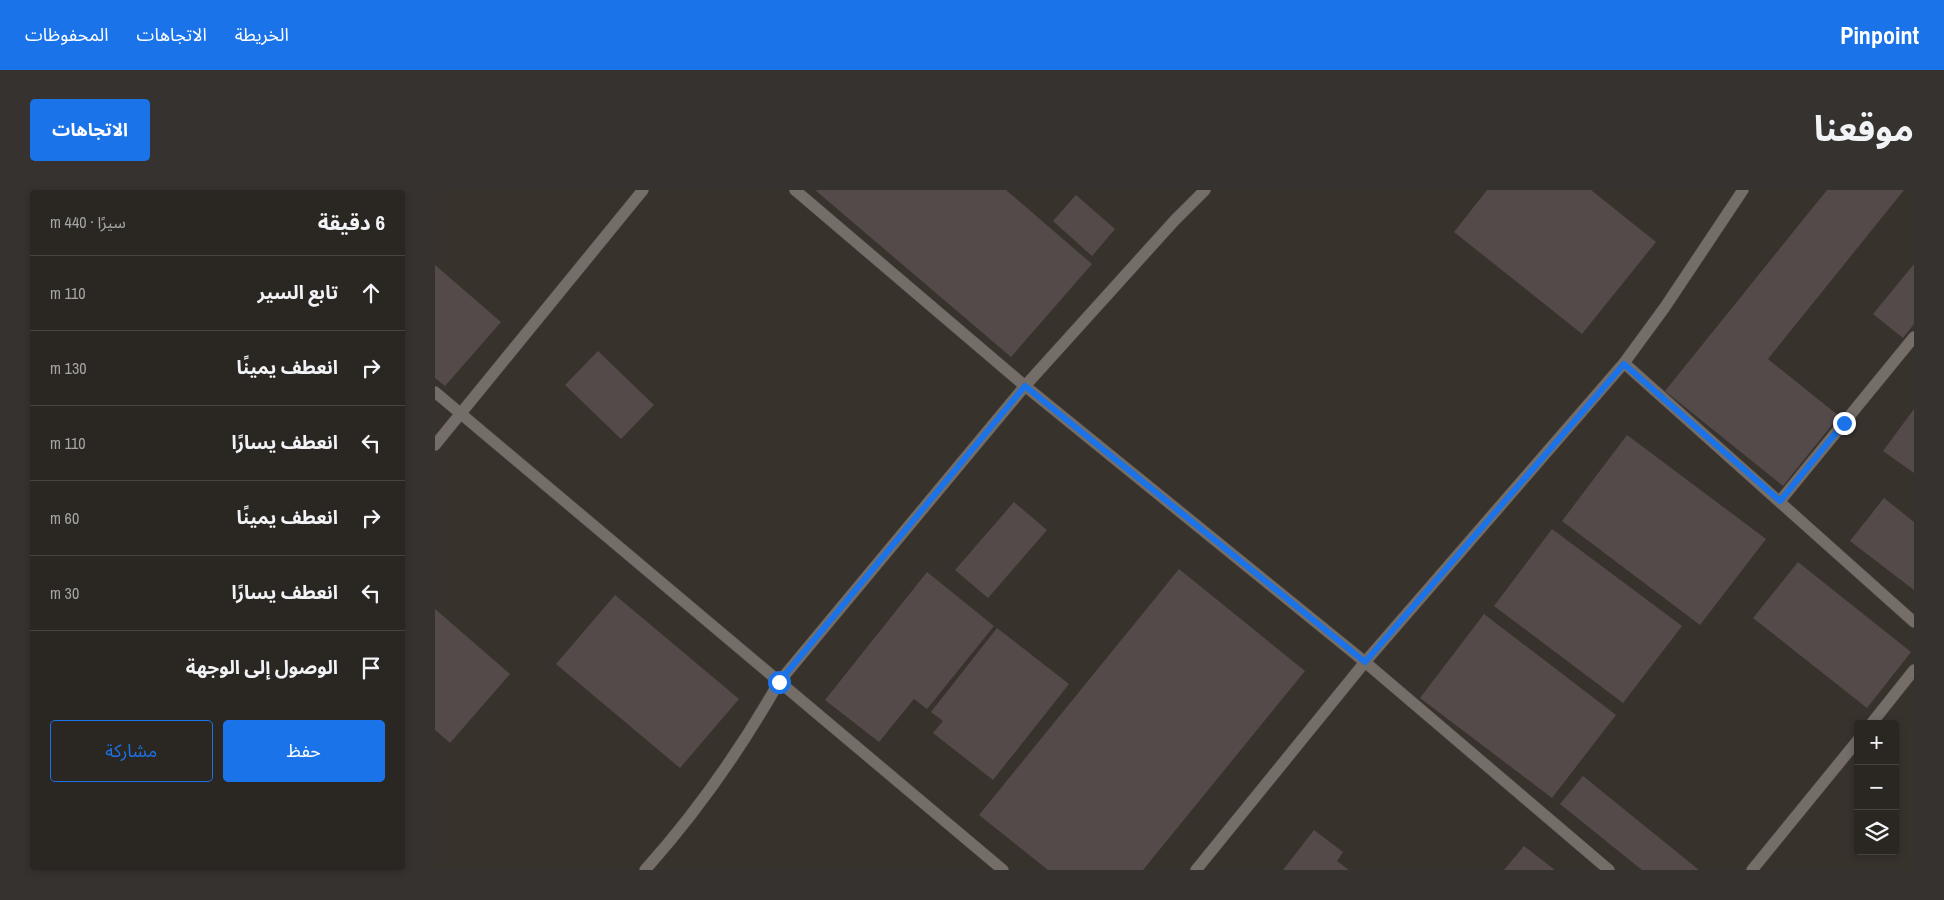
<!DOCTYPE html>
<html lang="ar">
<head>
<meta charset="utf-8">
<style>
  :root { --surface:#2a2622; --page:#36322f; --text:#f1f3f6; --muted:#a5a5a5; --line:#464340; --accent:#1a73e8 }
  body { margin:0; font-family:"Archivo Narrow","Noto Sans Arabic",sans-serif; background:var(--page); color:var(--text); direction:rtl }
  .controls { position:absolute; right:15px; bottom:15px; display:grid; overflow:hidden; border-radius:5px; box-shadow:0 2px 8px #0003 }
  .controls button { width:45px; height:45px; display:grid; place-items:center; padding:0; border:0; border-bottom:1px solid var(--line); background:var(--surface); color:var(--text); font:25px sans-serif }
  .stop { position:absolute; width:15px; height:15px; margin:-11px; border:4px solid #1a73e8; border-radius:50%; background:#fff }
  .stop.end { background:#1a73e8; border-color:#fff; box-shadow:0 1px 5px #0008 }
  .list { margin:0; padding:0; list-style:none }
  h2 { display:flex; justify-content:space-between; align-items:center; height:65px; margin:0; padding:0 20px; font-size:21px }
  h2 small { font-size:16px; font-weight:400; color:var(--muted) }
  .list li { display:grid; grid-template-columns:32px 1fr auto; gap:15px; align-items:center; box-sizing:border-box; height:75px; padding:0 20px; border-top:1px solid var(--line) }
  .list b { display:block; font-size:19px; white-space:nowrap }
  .list em { font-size:16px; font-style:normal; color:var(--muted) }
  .actions { display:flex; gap:10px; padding:15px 20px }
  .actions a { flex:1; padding:11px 0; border:1px solid var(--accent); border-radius:5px; text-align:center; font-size:18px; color:var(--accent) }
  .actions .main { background:var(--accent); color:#fff }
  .icon { flex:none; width:28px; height:28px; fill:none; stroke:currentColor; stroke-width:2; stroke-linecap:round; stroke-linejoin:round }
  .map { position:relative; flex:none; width:1479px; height:680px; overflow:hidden; direction:ltr; border-radius:5px }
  header { display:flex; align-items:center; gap:30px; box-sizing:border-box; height:70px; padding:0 25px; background:var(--accent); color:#fff }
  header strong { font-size:24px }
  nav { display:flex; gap:28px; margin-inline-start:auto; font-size:18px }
  .intro { display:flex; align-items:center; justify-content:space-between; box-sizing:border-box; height:120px; padding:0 30px }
  h1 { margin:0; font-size:35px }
  .button { padding:12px 22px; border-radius:5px; background:var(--accent); color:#fff; font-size:18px; font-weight:700 }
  main { display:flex; gap:30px; padding:0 30px }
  aside { flex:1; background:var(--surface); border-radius:5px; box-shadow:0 2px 8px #0003 }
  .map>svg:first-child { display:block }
  .building { fill:#534a49 }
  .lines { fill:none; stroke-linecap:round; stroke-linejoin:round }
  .service-casing { stroke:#534e49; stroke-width:12 }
  .service { stroke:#746d68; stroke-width:11 }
  .route { stroke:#1a73e8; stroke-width:6 }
</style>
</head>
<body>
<header>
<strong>Pinpoint</strong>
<nav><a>الخريطة</a><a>الاتجاهات</a><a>المحفوظات</a></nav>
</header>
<div class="intro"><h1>موقعنا</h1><a class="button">الاتجاهات</a></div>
<main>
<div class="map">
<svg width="1479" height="680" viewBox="0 0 1479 680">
  <rect width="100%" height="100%" fill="#38322d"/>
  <!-- building -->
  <g class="building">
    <polygon points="380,0 571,0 657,74 576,167"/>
    <polygon points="1052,0 1156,0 1221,52 1147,144 1019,42"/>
    <polygon points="1392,0 1469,0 1333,169 1404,226 1348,296 1230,201"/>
    <polygon points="641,5 680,39 657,66 618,31"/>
    <polygon points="1479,74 1479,134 1468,148 1438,124"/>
    <polygon points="0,75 66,132 10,196 0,188"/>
    <polygon points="163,161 219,215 186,249 130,195"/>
    <polygon points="1479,219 1479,283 1448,261"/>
    <polygon points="1192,245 1331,349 1265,435 1127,331"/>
    <polygon points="1449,308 1479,332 1479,400 1415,351"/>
    <polygon points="579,312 612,340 553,408 520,380"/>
    <polygon points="1117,339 1247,436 1188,513 1059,416"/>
    <polygon points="1363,372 1476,462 1432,518 1318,428"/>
    <polygon points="744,379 870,481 708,680 613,680 544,625"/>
    <polygon points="492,382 559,436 492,519 479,509 444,552 390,510"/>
    <polygon points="180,405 304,509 245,578 121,474"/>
    <polygon points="0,419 75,484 15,553 0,540"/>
    <polygon points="1049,424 1181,525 1117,608 985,508"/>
    <polygon points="562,438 634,494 558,590 498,543 508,531 496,522"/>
    <polygon points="1148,586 1264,680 1207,680 1125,614"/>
    <polygon points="879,640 908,662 902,671 914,680 848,680"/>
    <polygon points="1089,656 1120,680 1069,680"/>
  </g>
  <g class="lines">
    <!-- service casing -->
    <g class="service-casing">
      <g id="service">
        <polyline points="360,0 590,196 930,472 1174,680"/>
        <polyline points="1189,173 1479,432"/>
        <polyline points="0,202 568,680"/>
        <polyline points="0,255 208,0"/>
        <polyline points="1345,311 1479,147"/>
        <polyline points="1436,534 1479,480"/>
        <path d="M 210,680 C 261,623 306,559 344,492 L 590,196 L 740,30 L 770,0"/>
        <polyline points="761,680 930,472 1189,173 1230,117 1308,0"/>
        <polyline points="1317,680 1423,550"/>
      </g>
    </g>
    <!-- service -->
    <use href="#service" class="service"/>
  </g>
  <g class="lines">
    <!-- route -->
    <polyline class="route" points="344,492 590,196 930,472 1189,174 1345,311 1409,233"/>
  </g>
</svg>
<div class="controls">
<button>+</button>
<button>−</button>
<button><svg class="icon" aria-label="layers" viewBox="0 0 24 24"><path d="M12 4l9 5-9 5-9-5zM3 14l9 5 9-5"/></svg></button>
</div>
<div class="stop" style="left:344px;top:492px"></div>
<div class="stop end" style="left:1409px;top:233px"></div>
</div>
<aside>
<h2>6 دقيقة<small>سيرًا · 440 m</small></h2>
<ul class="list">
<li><svg class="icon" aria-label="ahead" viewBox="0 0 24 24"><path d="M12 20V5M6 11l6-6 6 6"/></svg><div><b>تابع السير</b></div><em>110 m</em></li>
<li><svg class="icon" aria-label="right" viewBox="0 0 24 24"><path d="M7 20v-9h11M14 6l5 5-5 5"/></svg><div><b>انعطف يمينًا</b></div><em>130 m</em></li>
<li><svg class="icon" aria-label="left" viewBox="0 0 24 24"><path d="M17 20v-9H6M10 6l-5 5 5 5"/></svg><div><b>انعطف يسارًا</b></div><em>110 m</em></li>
<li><svg class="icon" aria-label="right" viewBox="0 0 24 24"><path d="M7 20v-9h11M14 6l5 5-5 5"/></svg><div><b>انعطف يمينًا</b></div><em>60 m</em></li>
<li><svg class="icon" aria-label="left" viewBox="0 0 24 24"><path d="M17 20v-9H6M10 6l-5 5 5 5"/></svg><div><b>انعطف يسارًا</b></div><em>30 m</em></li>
<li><svg class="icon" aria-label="arrive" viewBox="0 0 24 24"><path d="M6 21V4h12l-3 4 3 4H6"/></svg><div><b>الوصول إلى الوجهة</b></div></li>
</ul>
<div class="actions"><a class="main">حفظ</a><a>مشاركة</a></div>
</aside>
</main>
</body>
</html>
